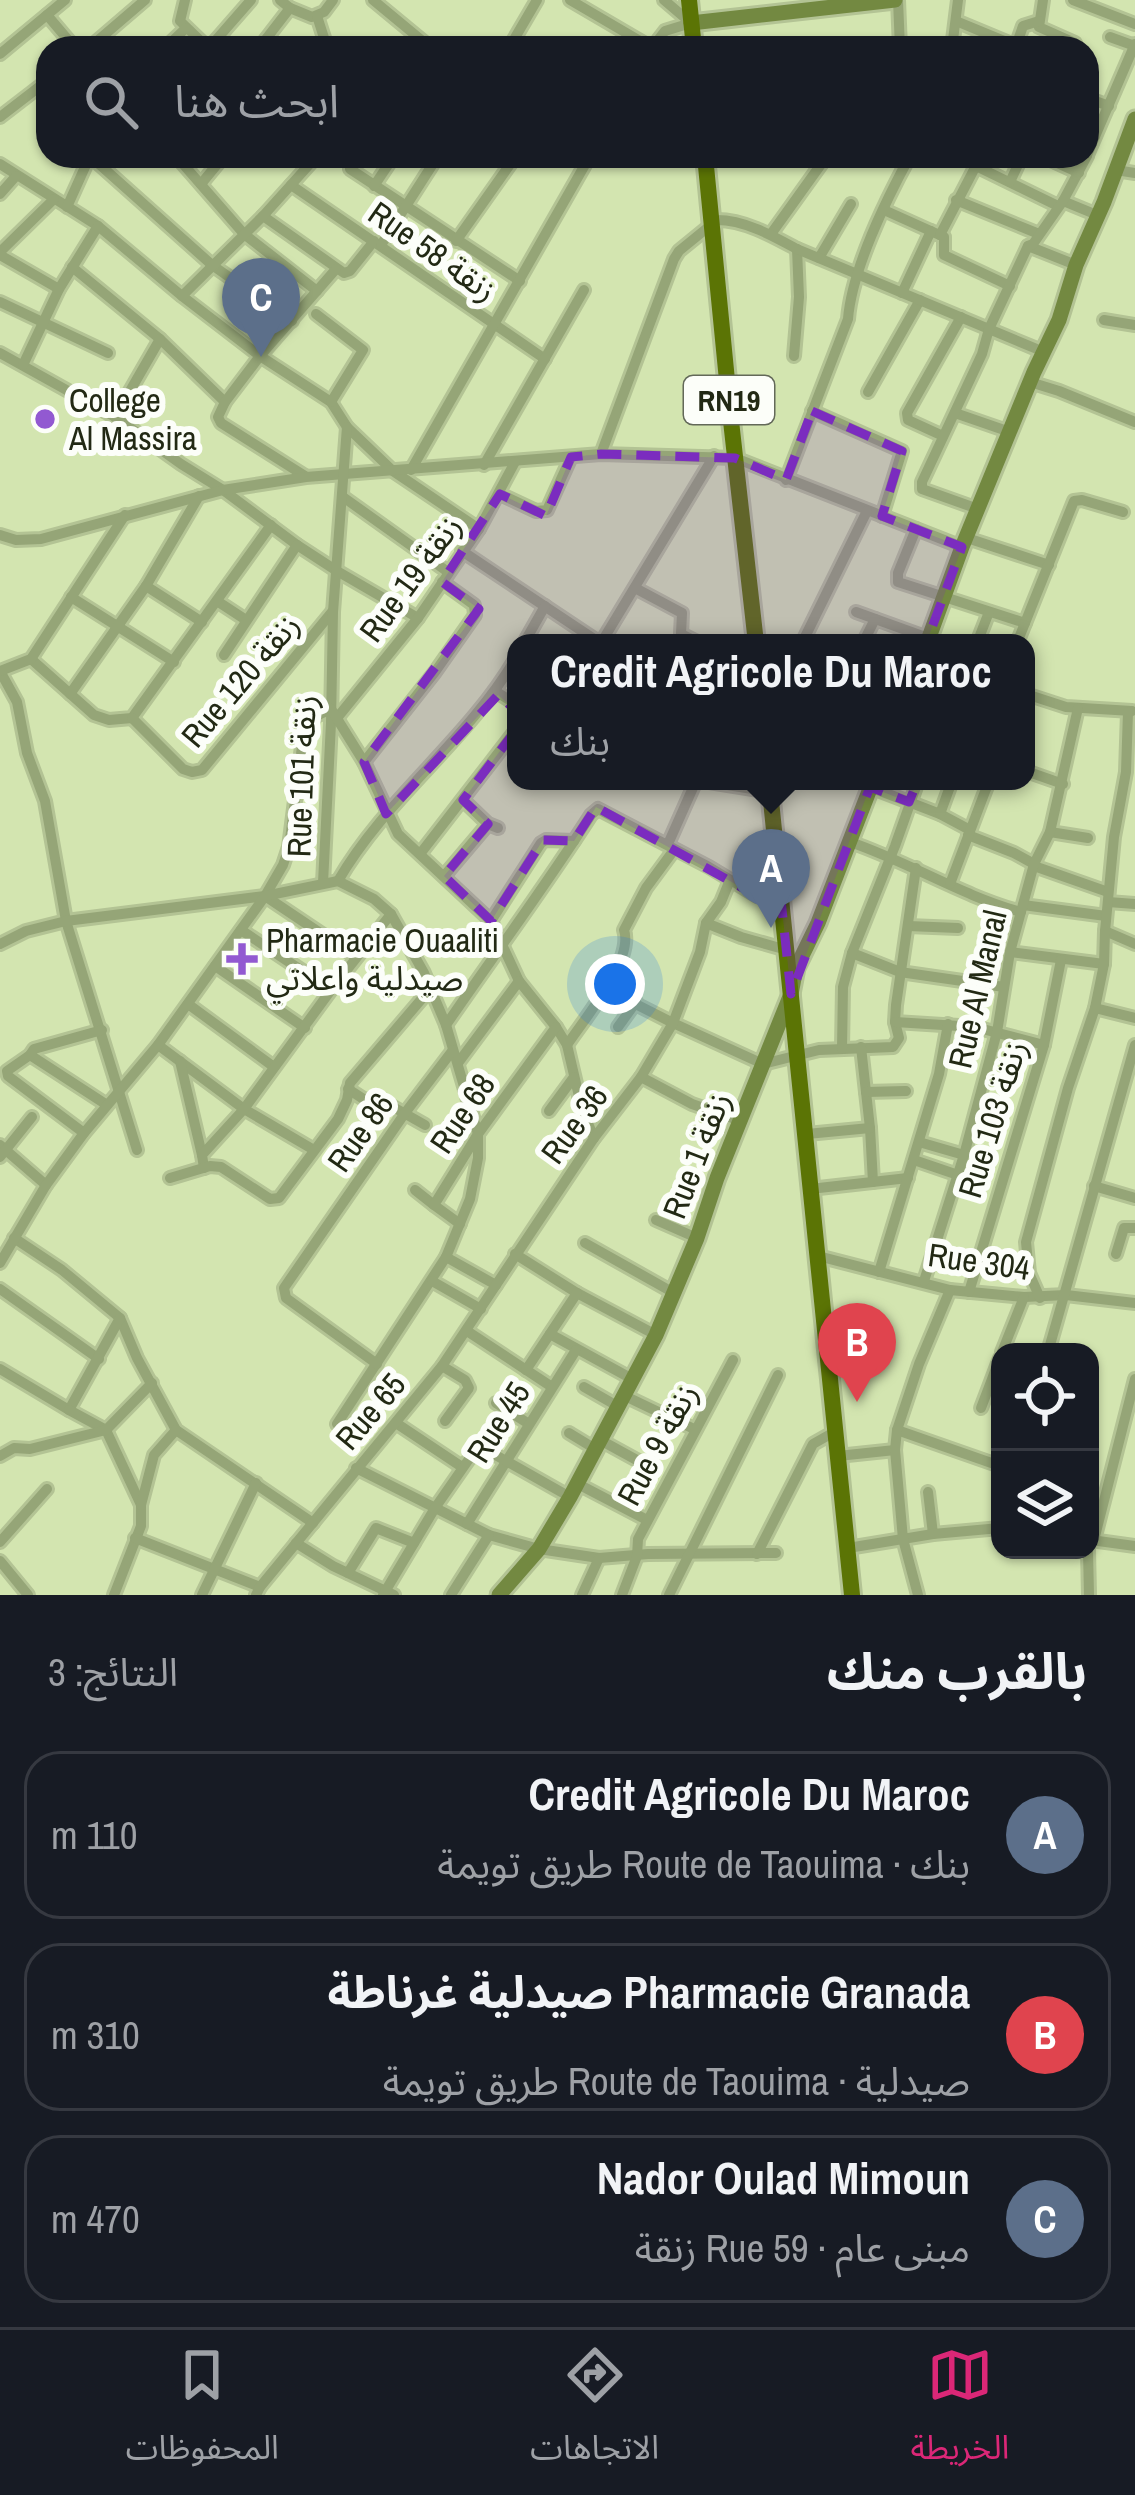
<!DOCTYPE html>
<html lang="ar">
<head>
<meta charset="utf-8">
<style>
  :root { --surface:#171b24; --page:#242831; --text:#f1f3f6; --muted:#9ea1a6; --line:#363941; --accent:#db2777 }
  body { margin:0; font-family:"Archivo Narrow","Noto Sans Arabic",sans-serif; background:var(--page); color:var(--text); direction:rtl }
  .controls { position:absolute; right:36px; bottom:36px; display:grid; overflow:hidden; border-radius:24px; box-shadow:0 3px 9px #0004 }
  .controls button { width:108px; height:108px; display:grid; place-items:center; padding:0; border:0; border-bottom:3px solid var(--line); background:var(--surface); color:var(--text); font:60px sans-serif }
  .you { position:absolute; left:615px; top:984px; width:42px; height:42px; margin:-30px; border:9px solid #fff; border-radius:50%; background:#1a73e8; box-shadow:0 0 0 18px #1a73e833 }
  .badge { display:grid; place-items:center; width:78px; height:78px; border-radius:50%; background:var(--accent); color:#fff; font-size:39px; font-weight:700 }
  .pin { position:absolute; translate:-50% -99px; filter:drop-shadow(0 3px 6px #0008) }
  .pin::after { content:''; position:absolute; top:63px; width:42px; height:36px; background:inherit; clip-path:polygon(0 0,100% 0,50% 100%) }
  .popup { position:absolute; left:507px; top:634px; width:528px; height:156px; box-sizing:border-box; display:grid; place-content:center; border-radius:24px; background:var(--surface); filter:drop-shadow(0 3px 9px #0005); font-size:39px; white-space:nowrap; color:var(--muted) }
  .popup b { font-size:45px; color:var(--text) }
  .popup::after { content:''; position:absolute; left:50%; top:100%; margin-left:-24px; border:24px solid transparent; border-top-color:var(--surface) }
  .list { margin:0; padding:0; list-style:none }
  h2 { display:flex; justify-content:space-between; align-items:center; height:156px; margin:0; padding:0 48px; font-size:51px }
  h2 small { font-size:39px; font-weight:400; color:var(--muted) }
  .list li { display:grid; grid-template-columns:78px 1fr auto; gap:36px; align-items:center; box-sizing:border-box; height:168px; margin:0 24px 24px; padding:0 24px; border:3px solid var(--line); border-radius:36px }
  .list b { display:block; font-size:45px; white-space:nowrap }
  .list p { margin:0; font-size:39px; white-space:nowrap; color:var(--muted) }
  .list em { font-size:39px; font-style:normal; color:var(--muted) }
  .icon { flex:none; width:66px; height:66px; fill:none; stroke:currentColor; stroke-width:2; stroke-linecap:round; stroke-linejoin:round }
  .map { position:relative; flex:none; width:1135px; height:1595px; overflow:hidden; direction:ltr }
  .search { position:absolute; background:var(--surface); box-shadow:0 3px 9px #0004; left:36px; right:36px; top:36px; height:132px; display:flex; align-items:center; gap:30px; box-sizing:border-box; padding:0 42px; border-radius:36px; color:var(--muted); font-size:45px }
  .sheet { height:732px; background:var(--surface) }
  nav { display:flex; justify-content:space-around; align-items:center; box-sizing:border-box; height:168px; border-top:3px solid var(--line); background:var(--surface); font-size:33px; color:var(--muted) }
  nav a { display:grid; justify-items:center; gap:6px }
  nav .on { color:var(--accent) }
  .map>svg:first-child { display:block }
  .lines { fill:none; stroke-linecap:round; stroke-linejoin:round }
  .street-casing { stroke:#b3c394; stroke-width:16 }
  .secondary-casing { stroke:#b3c394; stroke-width:21 }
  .primary-casing { stroke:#b3c394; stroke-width:22 }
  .street { stroke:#95a577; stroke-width:10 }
  .secondary { stroke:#738941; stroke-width:15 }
  .primary { stroke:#5b7405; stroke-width:16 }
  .marked { fill:#7b2cbf; fill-opacity:0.2; stroke:#7b2cbf; stroke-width:9; stroke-dasharray:24 15; stroke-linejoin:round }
  .poi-dot { fill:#9259d1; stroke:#fcfef9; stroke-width:4.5 }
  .labels { text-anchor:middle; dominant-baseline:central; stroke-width:12; stroke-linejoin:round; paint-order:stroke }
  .shield { fill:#fcfef9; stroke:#636959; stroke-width:3 }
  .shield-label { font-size:30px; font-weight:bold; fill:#222914 }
  .street-label { font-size:33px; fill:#222914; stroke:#fcfef9 }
  .poi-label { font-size:33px; fill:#222914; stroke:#fcfef9; text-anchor:start }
</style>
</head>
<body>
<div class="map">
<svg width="1135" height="1595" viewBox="0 0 1135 1595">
  <rect width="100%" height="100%" fill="#d3e5b0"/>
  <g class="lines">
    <!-- street casing -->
    <g class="street-casing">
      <g id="street">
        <polyline points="185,0 180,21 208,48"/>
        <polyline points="280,0 290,8 312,17 324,12 333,0"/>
        <polyline points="373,0 431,48"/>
        <polyline points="570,0 652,48"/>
        <polyline points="664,0 691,23"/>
        <polyline points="898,0 900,48"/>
        <polyline points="1043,0 1039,27 1075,43"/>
        <polyline points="1073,0 1135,24"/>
        <polyline points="47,15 75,48"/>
        <polyline points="317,16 326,44 321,48"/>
        <polyline points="956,21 1021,48"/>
        <polyline points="1110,37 1135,46"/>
        <polyline points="1016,46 1023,26 1039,21"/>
        <polyline points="89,48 145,0"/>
        <polyline points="165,48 186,28"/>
        <polyline points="209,48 251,0"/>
        <polyline points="259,48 290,8"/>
        <polyline points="509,48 537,0"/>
        <polyline points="652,48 665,31 691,23"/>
        <polyline points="952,48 958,0"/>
        <polyline points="0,54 65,0"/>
        <polyline points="1087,98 1109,106"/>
        <polyline points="0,117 48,80"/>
        <polyline points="1087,155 1135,44"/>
        <polyline points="90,156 212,265 292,321"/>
        <polyline points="176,156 244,234 317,291"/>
        <polyline points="1042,156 1079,173"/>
        <polyline points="0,164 98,226 182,296 260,356 331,402 347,427 393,471 479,529"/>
        <polyline points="976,166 1058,206"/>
        <polyline points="350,169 520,281"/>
        <polyline points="1116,170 1135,173"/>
        <polyline points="1010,182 1022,156"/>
        <polyline points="201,184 224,156"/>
        <polyline points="291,185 545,359"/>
        <polyline points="374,186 394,156"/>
        <polyline points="0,194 16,176"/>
        <polyline points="956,200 1039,234"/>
        <polyline points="1063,201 1097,215"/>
        <polyline points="67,207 90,156"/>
        <polyline points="884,210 944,237 944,255 1010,286"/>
        <polyline points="263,216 344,273 350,271 374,241"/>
        <polyline points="771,234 827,156"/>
        <polyline points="940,235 981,156"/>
        <polyline points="456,241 516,156"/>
        <polyline points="381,245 438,156"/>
        <polyline points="1028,246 1076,265"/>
        <polyline points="0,252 54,199"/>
        <polyline points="0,255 59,289"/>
        <polyline points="819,258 851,204"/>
        <polyline points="72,267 160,339 225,402"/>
        <polyline points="902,293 931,231"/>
        <polyline points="182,296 263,216 317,156"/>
        <polyline points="0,302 108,353"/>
        <polyline points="316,314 363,350 331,402"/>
        <polyline points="1104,320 1135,325"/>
        <polyline points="0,353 115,417 181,464 223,490 297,545 337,571 418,618"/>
        <polyline points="794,356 799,297 797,249"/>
        <polyline points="23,365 59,289 98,226"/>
        <polyline points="1030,382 1059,391 1135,422"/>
        <polyline points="868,392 920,300"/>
        <polyline points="812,411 902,451 882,516"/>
        <polyline points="955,413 1010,432"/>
        <polyline points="115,417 160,339"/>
        <polyline points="943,436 908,420 907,413 961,317"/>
        <path d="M 601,454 L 674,259 L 679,251 L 717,220 C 745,220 773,236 797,249 L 1044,352"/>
        <polyline points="484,465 584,290"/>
        <polyline points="411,470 590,156"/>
        <polyline points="305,476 221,423 218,417 225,402 260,356 336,269"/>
        <path d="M 786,480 L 848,319 C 852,270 886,200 910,156"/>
        <polyline points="500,494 536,511 547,510 571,457"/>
        <polyline points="343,497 448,572"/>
        <polyline points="978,509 922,489 922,482 982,354 989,329 1028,246 1033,244 1063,201 1087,156"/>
        <polyline points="916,529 898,573 898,582 1025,623"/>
        <polyline points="0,535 16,540 41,539 223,490 306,477 601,454 735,458 962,547"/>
        <polyline points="967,538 1049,565"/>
        <polyline points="462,551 600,643"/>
        <polyline points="146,586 202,622"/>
        <polyline points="635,588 682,613 681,634 699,643"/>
        <polyline points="71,597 174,662"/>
        <polyline points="217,601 246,620"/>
        <polyline points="856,612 928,638"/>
        <polyline points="524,643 545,606"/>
        <polyline points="601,643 714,456"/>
        <polyline points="802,643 867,511"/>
        <polyline points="863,643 875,619"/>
        <polyline points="977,643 989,612"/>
        <polyline points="1017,643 1074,501 1082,500 1123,512"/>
        <polyline points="224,655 297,545"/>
        <polyline points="31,659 94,715 109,720 132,718 271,525"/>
        <polyline points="0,671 17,702 27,753 45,801 66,921 137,1150"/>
        <polyline points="0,671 31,659 125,515"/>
        <polyline points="495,691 516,704"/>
        <polyline points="70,694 146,586 199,496"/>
        <polyline points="1026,694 1066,707 1132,711"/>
        <polyline points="132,718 183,769 192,772 202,770 332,612"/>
        <polyline points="337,718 418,618 479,529 515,462"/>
        <polyline points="364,762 435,672 475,615 474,605 442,582"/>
        <polyline points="1026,771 1063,784"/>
        <polyline points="703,781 770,792"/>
        <polyline points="870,787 940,814 970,830"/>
        <polyline points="463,800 488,824 498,828"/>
        <polyline points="940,814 952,781"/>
        <polyline points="1050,832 1088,838"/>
        <polyline points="968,835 1014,853 1034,864"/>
        <path d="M 850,842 C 909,862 962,896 1021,912"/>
        <polyline points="668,844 696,781"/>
        <polyline points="420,854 516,730"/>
        <polyline points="1034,866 1108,892"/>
        <polyline points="444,876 488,824"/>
        <path d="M 338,881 C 386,798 467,741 516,658"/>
        <polyline points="323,883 331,723 333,612 347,427"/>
        <polyline points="950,884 989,781"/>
        <polyline points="265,896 283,865 289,847 304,731 314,717 331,709 364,762 398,834 491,921 519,981 556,1027 567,1045 582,1109 594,1138"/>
        <polyline points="1108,902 1135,904"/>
        <polyline points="1023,905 1106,916"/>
        <polyline points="491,921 541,843 546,840 574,841"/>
        <polyline points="706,923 741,937 787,950"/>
        <polyline points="908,926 958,928"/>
        <polyline points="241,930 331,990"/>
        <polyline points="1105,931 1135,944"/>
        <polyline points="0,944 26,931 66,921 265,896 356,957"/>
        <polyline points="1010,952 1104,964"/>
        <polyline points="852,953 900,972 1004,987"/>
        <polyline points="215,966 305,1028"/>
        <polyline points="604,988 673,1023 763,1064 819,1050 893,1047 899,1038 895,1022 896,1005 916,868"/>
        <polyline points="188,1004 274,1067"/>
        <polyline points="1095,1008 1135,1018"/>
        <polyline points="895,1022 975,1027 1044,1045"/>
        <path d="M 446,1025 C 494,955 545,887 591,815 L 598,809 L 709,867 L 757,896 L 781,900"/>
        <polyline points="618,1027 636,1002"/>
        <polyline points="158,1045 244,1109 314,1150"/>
        <path d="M 567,1045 C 585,1018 634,960 624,930 L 646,888 L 674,850"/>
        <polyline points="861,1047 870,1128 873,1182"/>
        <polyline points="842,1049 843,987 852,953 895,846 918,781"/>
        <polyline points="30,1055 107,1105"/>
        <polyline points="180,1061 202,1155"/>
        <polyline points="458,1063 519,981"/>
        <polyline points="641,1077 692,1104 741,1121"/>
        <polyline points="348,1089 365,1100 379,1099 425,1125"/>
        <polyline points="866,1092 906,1091"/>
        <polyline points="549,1111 574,1077"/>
        <polyline points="84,1133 8,1076 7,1071 30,1055 34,1049 102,1030"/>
        <polyline points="807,1134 870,1128"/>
        <polyline points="919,1142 964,1155"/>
        <polyline points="0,1145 46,1185"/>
        <polyline points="0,1157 32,1117"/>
        <polyline points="914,1160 958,1175"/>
        <polyline points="204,1168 202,1155 244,1109 331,990 391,914"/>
        <polyline points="170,1178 210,1166 221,1167 270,1199 279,1198 338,1119 347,1100 350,1083 431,988"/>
        <polyline points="1094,1186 1135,1198"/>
        <polyline points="810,1189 908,1178"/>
        <polyline points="415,1190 434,1205"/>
        <polyline points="656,1220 697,1238"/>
        <polyline points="460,1224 434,1205 478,1134 556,1027"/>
        <polyline points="14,1238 62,1270 120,1318 137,1358 176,1430 313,1523"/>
        <polyline points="585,1243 674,1293"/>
        <polyline points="515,1254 577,1293 656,1335"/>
        <polyline points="1116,1254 1124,1228 1135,1228"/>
        <polyline points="818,1256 950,1290 1024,1297 1066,1295 1135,1303"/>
        <polyline points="446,1257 496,1285"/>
        <polyline points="0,1263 46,1185 84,1133 158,1045 265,896 338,881 374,899 391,914 424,973 446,1025 478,1134 478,1158 470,1199 446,1257 337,1424"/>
        <polyline points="879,1272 939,1074 948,1024"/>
        <polyline points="432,1281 481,1309"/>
        <polyline points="924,1281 964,1155 997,1032 1010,952 1034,864 1050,832 1078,708"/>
        <polyline points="0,1289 99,1359"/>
        <polyline points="969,1292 1044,1045 1061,960"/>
        <polyline points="1040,1298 1029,1273 1026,1242 1068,1088 1095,1008 1104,964 1105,931 1114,837 1126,772 1128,712"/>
        <polyline points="467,1331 552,1387"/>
        <polyline points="550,1334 634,1380"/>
        <polyline points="1002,1352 1024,1297"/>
        <polyline points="1048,1352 1135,1045"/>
        <polyline points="377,1364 286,1298 284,1288 405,1113 453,1050"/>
        <polyline points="442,1366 465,1380 469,1388 445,1421"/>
        <polyline points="0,1369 69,1410 120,1318"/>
        <polyline points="526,1370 577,1293"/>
        <polyline points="584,1387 619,1407"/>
        <polyline points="625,1396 694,1429"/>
        <polyline points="496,1403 529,1424"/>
        <polyline points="981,1408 1000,1358"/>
        <polyline points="69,1410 106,1430 141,1505 141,1526 114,1595"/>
        <polyline points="396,1423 462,1467"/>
        <polyline points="897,1430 1000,1466"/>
        <polyline points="569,1433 597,1450"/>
        <polyline points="602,1441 644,1464"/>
        <polyline points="0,1456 14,1448 30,1449 106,1430 152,1383"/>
        <polyline points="838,1456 895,1450"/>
        <polyline points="356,1468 489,1535 539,1549 599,1558 648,1554 776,1553"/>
        <polyline points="578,1484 647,1520"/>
        <polyline points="928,1492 933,1534"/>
        <polyline points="141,1505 154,1455 176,1430"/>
        <polyline points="467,1524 576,1350"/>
        <polyline points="135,1538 260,1587"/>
        <polyline points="1091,1540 1135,1546"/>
        <polyline points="1094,1540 1135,1379"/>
        <polyline points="0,1542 47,1489"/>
        <polyline points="296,1543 333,1566 394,1595"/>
        <polyline points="848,1548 933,1534 1000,1528"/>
        <polyline points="1088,1550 1089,1595"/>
        <polyline points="757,1554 813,1444 836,1431"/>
        <polyline points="0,1561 28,1595"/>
        <polyline points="348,1573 376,1528 414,1543"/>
        <polyline points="202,1595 256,1483"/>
        <polyline points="256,1595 260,1587 442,1366 594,1138 641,1077 673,1023 700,952 706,923 721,902 730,880"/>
        <polyline points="383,1595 435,1508 476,1449 492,1453 570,1497"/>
        <polyline points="451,1595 489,1535"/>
        <polyline points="582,1595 599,1558"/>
        <polyline points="622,1595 637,1556 638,1539 733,1360"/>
        <polyline points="669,1595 778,1375"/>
        <polyline points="918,1595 903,1539 895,1450 897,1430 919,1364 950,1290"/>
      </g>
    </g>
    <!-- secondary casing -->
    <g class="secondary-casing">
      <g id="secondary">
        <polyline points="691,23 895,0"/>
        <polyline points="927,643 962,547 1034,372 1059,320 1076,265 1104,202 1135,119"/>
        <polyline points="499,1595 539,1549 570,1497 656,1335 697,1238 717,1178 791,994 796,968 818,923 873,781"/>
      </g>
    </g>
    <!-- primary casing -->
    <g class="primary-casing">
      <g id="primary">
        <polyline points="689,0 694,48"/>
        <polyline points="705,156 731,421 756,643"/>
        <polyline points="769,781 852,1595"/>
      </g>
    </g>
    <!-- street -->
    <use href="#street" class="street"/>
    <!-- secondary -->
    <use href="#secondary" class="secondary"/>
    <!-- primary -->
    <use href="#primary" class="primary"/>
  </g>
  <!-- marked area -->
  <path class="marked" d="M 812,411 L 902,451 L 882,516 L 962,547 L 921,657 L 963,669 L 909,802 L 870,787 L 791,994 L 781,900 L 757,896 L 596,807 L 574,841 L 543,840 L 491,921 L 444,876 L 488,824 L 463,800 L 525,718 L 498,695 L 386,814 L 364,762 L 479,609 L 442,582 L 500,494 L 546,516 L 571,457 L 601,454 L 735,458 L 786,480 Z"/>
  <!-- markers -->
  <g class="poi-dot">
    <circle cx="45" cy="419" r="12"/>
    <path d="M236 941h12v12h12v12h-12v12h-12v-12h-12v-12h12z"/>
  </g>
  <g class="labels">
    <!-- shield labels -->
    <rect class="shield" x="684" y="376" width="90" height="48" rx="9"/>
    <g class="shield-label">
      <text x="729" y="400">RN19</text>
    </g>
    <!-- street labels -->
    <g class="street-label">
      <text transform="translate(433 251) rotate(35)">Rue 58 زنقة</text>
      <text transform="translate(410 578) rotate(-54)">Rue 19 زنقة</text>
      <text transform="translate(240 680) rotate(-50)">Rue 120 زنقة</text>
      <text transform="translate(301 776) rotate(-88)">Rue 101 زنقة</text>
      <text transform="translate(977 989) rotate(-77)">Rue Al Manal</text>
      <text transform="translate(462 1113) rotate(-56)">Rue 68</text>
      <text transform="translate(992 1119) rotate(-73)">Rue 103 زنقة</text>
      <text transform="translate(574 1124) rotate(-54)">Rue 36</text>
      <text transform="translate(360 1132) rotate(-55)">Rue 86</text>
      <text transform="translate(696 1155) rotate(-69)">Rue 1 زنقة</text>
      <text transform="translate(979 1261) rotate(8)">Rue 304</text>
      <text transform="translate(370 1411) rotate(-50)">Rue 65</text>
      <text transform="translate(498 1422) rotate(-58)">Rue 45</text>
      <text transform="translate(657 1444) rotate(-62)">Rue 9 زنقة</text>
    </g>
    <!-- poi labels -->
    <g class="poi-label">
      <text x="69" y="400">College<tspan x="69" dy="38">Al Massira</tspan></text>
      <text x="266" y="940">Pharmacie Ouaaliti<tspan x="266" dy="38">صيدلية واعلاتي</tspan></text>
    </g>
  </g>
</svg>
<div class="controls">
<button><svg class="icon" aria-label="locate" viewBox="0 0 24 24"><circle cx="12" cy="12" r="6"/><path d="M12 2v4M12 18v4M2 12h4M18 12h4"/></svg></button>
<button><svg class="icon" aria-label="layers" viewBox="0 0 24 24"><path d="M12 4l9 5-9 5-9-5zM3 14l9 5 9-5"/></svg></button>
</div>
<div class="you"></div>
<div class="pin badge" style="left:771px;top:928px;background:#5c6f8a">A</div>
<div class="popup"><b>Credit Agricole Du Maroc</b>بنك</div>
<div class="pin badge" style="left:857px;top:1402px;background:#e0444e">B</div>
<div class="pin badge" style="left:261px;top:357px;background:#5c6f8a">C</div>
<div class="search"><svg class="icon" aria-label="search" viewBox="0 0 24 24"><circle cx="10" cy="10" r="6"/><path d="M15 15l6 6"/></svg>ابحث هنا</div>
</div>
<section class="sheet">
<h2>بالقرب منك<small>النتائج: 3</small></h2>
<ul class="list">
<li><span class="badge" style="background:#5c6f8a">A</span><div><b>Credit Agricole Du Maroc</b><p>بنك · Route de Taouima طريق تويمة</p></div><em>110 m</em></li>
<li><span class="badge" style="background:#e0444e">B</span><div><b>Pharmacie Granada صيدلية غرناطة</b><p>صيدلية · Route de Taouima طريق تويمة</p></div><em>310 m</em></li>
<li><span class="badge" style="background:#5c6f8a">C</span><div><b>Nador Oulad Mimoun</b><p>مبنى عام · Rue 59 زنقة</p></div><em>470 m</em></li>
</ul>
</section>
<nav>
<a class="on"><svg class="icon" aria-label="map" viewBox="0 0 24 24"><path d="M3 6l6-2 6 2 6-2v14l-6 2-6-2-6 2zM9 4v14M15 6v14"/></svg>الخريطة</a>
<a><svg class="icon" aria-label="directions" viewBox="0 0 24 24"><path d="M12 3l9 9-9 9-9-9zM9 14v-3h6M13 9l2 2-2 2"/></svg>الاتجاهات</a>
<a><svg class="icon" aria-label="saved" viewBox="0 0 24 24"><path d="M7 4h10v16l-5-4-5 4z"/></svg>المحفوظات</a>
</nav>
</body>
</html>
